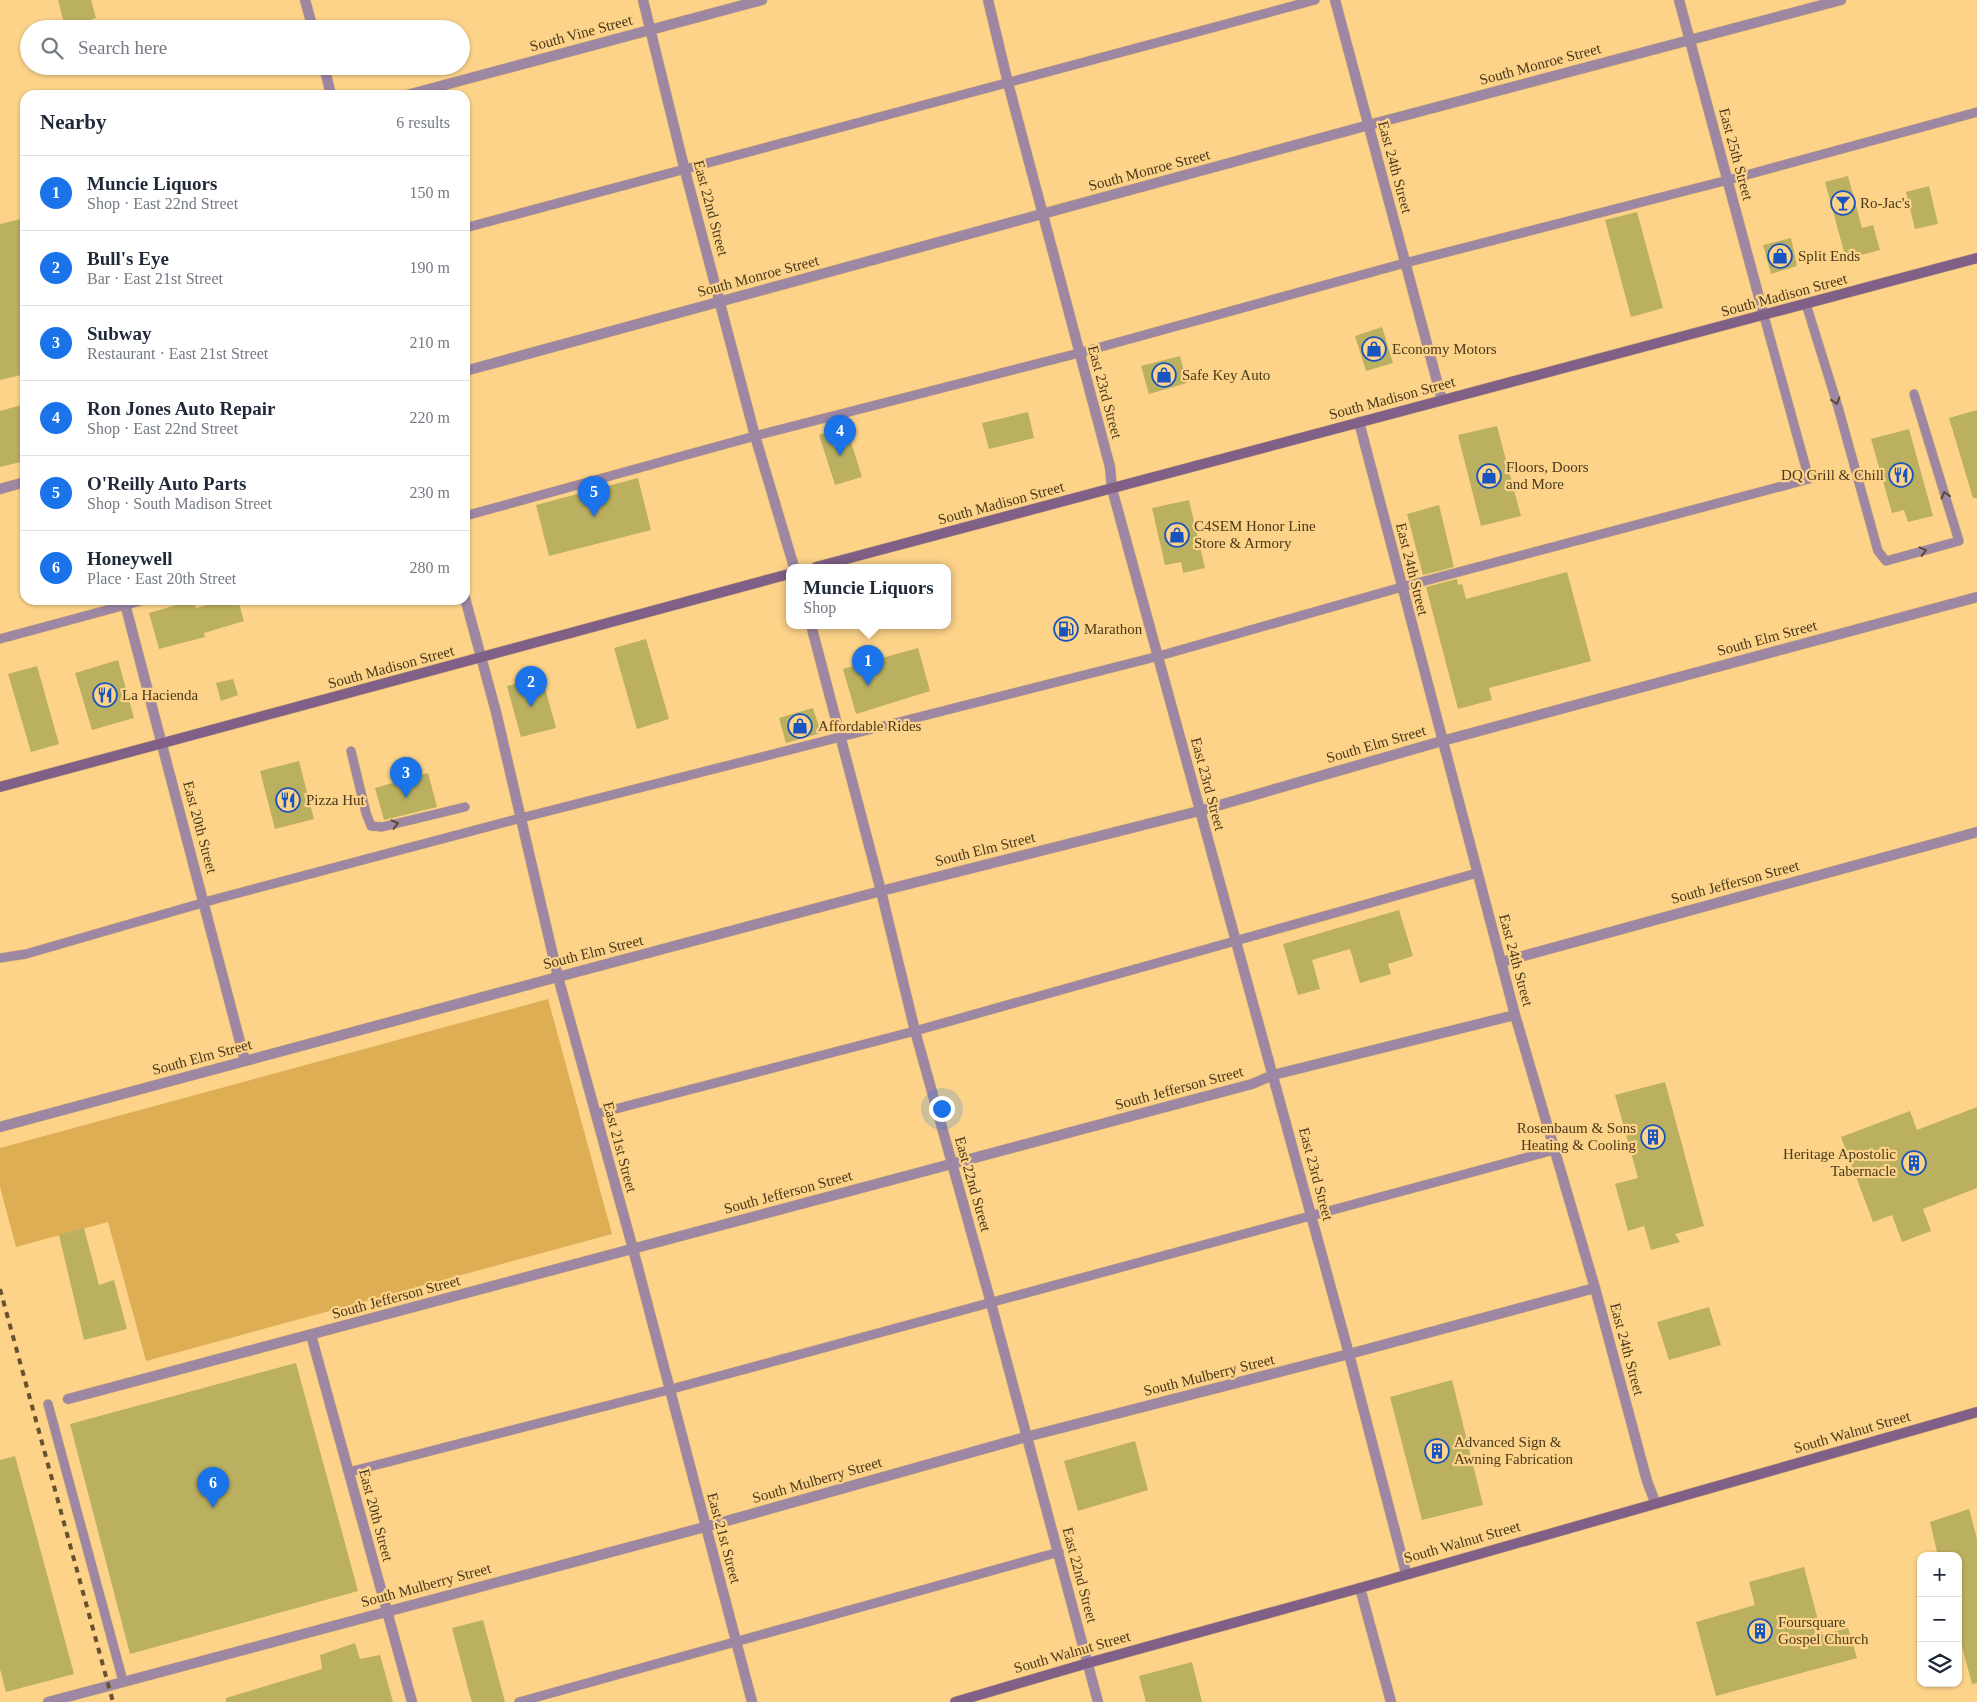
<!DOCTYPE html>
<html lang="en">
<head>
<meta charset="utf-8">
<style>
  :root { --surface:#fff; --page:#f2f2f3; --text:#1f2937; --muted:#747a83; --line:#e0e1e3; --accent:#1a73e8 }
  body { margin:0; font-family:Georgia,serif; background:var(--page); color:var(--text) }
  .controls { position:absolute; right:15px; bottom:15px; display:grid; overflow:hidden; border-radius:10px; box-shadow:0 1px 4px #0004 }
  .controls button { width:45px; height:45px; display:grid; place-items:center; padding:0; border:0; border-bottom:1px solid var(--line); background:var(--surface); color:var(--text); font:25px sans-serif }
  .you { position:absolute; left:941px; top:1108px; width:18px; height:18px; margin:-12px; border:4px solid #fff; border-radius:50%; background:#1a73e8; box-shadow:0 0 0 8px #1a73e833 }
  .badge { display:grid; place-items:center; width:32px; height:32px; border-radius:50%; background:var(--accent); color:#fff; font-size:16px; font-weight:700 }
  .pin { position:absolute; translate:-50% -41px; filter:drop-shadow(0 1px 2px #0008) }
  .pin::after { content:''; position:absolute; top:26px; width:18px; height:15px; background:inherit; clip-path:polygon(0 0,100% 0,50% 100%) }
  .popup { position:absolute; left:786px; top:564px; width:165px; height:65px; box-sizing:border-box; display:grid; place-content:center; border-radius:10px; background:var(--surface); filter:drop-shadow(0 1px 4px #0005); font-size:16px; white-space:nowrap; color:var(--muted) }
  .popup b { font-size:19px; color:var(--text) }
  .popup::after { content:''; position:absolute; left:50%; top:100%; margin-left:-10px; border:10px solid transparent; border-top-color:var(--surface) }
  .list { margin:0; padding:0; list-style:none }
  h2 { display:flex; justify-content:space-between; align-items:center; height:65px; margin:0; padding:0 20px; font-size:21px }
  h2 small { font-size:16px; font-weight:400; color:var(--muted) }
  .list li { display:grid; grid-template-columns:32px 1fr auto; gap:15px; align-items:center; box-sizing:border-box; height:75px; padding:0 20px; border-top:1px solid var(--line) }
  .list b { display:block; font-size:19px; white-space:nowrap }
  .list p { margin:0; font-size:16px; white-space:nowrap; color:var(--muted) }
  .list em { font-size:16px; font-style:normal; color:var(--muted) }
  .icon { flex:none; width:28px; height:28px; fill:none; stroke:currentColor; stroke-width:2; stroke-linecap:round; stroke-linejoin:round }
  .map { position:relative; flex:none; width:1977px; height:1702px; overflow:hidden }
  .search { position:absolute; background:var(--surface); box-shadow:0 1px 4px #0004; left:20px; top:20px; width:450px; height:55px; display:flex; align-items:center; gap:12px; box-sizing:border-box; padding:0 18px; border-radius:28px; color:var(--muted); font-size:19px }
  .panel { position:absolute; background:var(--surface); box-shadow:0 1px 4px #0004; left:20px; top:90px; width:450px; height:515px; border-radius:15px }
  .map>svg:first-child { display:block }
  .green { fill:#deae55 }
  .building { fill:#bbb060 }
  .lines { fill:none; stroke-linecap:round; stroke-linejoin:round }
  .lane-casing { stroke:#d8b473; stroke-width:10 }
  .street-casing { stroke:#d8b473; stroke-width:11 }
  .secondary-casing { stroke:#d8b473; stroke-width:11 }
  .lane { stroke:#9e87a2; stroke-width:9 }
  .street { stroke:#9e87a2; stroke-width:10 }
  .secondary { stroke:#806086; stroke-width:10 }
  .rail { stroke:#67522d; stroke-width:4; stroke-dasharray:6 6; stroke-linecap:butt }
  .oneway { stroke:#5b4936 }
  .labels { text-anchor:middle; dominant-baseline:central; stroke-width:4.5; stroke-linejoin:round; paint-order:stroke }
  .street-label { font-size:15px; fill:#4a391b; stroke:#fcd389 }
  .poi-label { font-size:15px; fill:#4a391b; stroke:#fcd389; text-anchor:start }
</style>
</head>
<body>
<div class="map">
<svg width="1977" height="1702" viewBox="0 0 1977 1702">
  <rect width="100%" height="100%" fill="#fcd389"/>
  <!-- green -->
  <polygon class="green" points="548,999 612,1234 146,1361 108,1222 16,1247 0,1187 0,1148"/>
  <!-- building -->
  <g class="building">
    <polygon points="58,0 91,0 96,18 65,27"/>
    <polygon points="1848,176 1862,228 1873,225 1880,250 1846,259 1825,182"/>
    <polygon points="1929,186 1938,224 1915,229 1906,192"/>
    <polygon points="1637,212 1663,308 1631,317 1605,220"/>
    <polygon points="25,218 25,374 0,380 0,224"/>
    <polygon points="1791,238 1797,266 1771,274 1763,245"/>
    <polygon points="1382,327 1393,363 1366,371 1355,336"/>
    <polygon points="1180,356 1187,383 1149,394 1141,366"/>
    <polygon points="25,404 25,461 0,467 0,411"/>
    <polygon points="1977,410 1977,498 1973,498 1949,418"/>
    <polygon points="1028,412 1034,438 989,449 982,423"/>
    <polygon points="846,426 862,477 835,485 819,435"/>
    <polygon points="1497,426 1521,516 1481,526 1458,435"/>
    <polygon points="1909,429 1933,516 1908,522 1904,510 1892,513 1871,439"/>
    <polygon points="638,478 651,530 549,556 536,505"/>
    <polygon points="1189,500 1205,568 1183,573 1181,562 1165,565 1152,508"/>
    <polygon points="1439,505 1454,567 1423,575 1407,514"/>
    <polygon points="1567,572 1591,661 1489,688 1492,700 1458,709 1426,587 1457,579 1458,585 1462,584 1466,599"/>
    <polygon points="194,600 196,608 224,600 238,600 244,621 204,633 205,637 159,649 149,613"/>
    <polygon points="646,639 669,719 637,729 614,648"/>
    <polygon points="918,648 930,691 856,714 843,669"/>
    <polygon points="118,660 134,718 92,730 75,673"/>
    <polygon points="37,666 59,744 31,752 8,674"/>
    <polygon points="542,677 556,728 521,737 507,686"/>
    <polygon points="233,679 238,695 221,701 216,683"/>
    <polygon points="813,708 821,733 786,743 779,718"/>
    <polygon points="299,761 314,819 275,829 260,771"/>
    <polygon points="428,773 437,807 384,820 375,788"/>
    <polygon points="1399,910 1413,956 1388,964 1391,974 1360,983 1350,949 1312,960 1320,989 1298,995 1283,944"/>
    <polygon points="1665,1082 1704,1226 1675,1234 1680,1242 1651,1250 1644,1226 1628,1231 1615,1184 1638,1178 1615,1095"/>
    <polygon points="1977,1107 1977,1188 1923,1209 1931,1231 1902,1242 1892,1215 1873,1222 1841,1137 1910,1111 1917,1130"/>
    <polygon points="84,1228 99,1285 114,1280 127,1329 84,1340 59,1235"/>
    <polygon points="1709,1307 1721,1345 1669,1360 1657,1322"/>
    <polygon points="296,1363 358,1591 130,1654 70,1424"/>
    <polygon points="1452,1380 1483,1505 1422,1520 1390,1397"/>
    <polygon points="1135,1441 1148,1490 1078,1511 1064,1461"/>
    <polygon points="15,1456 74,1674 6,1692 0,1669 0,1460"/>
    <polygon points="1969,1509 1977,1539 1977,1683 1972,1684 1958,1632 1958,1556 1938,1556 1930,1522"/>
    <polygon points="1804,1567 1822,1635 1848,1628 1857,1658 1716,1696 1696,1622 1755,1605 1749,1582"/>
    <polygon points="483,1620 505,1702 472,1702 470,1696 452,1628"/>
    <polygon points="355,1643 360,1659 380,1655 393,1702 226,1702 226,1698 322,1669 320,1655"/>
    <polygon points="1192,1662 1202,1702 1146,1702 1139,1676"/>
  </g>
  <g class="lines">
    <!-- lane casing -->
    <g class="lane-casing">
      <g id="lane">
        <path d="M 465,228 C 748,150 1032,77 1315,0"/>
        <polyline points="1806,304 1838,407 1878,551 1886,561 1959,541 1914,394"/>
        <polyline points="465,516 755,436 1079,353 1405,263 1728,180 1977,112"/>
        <polyline points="0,639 144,600"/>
        <polyline points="351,751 366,813 371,826 382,827 465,807"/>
        <polyline points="0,958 26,954 216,899 521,818 1159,656 1402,587 1809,479 1764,316"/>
        <polyline points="596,1114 915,1031 1477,873"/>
        <polyline points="48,1404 123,1681"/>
        <polyline points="349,1472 668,1390 1554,1150"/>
        <polyline points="519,1702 1059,1552"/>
      </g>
    </g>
    <!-- street casing -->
    <g class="street-casing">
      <g id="street">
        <polyline points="305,0 313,29"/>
        <polyline points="643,0 684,167 755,436 794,567"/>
        <polyline points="988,0 1008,83 1110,467 1112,489 1349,1354 1406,1573"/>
        <polyline points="1335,0 1442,400"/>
        <polyline points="1679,0 1764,316"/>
        <polyline points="324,66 331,95"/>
        <polyline points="407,95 762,0"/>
        <polyline points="465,371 1369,125 1841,0"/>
        <polyline points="1359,422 1515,1015 1595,1288 1647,1481 1655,1502"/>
        <polyline points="0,489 25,482"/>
        <polyline points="465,598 496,712 558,977 633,1249 752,1702"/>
        <polyline points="124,600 245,1061"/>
        <polyline points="811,625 881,891 915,1031 991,1303 1098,1702"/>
        <polyline points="1501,962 1977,832"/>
        <polyline points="0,1127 539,982 881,891 1199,811 1442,741 1977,597"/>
        <polyline points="311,1335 412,1702"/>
        <polyline points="68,1399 1252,1084 1273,1075 1515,1015"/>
        <polyline points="1360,1588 1391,1702"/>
        <polyline points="48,1702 705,1527 1026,1437 1349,1354 1595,1288"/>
      </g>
    </g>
    <!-- secondary casing -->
    <g class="secondary-casing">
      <g id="secondary">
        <polyline points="816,567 1977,258"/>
        <polyline points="0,787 789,574"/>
        <polyline points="955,1702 1088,1663 1360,1588 1977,1412"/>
      </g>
    </g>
    <!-- lane -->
    <use href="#lane" class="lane"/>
    <!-- street -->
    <use href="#street" class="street"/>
    <!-- secondary -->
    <use href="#secondary" class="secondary"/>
    <!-- rail -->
    <polyline class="rail" points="0,1289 113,1702"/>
  </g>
  <!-- one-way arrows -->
  <defs><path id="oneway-chevron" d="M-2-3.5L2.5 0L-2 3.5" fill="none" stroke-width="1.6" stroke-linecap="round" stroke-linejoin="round" transform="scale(1.25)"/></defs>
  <g class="oneway">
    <use href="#oneway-chevron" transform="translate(1836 401) rotate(73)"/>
    <use href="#oneway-chevron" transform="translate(1945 495) rotate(-107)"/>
    <use href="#oneway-chevron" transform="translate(1923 551) rotate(-15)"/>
    <use href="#oneway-chevron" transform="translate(395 824) rotate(-14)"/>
  </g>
  <!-- icons -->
  <defs>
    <g id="bar-ring" transform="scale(1.25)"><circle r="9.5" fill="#fcd389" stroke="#1754bf" stroke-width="1.5"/><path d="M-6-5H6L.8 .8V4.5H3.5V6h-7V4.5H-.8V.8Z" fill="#1754bf"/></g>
    <g id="shop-ring" transform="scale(1.25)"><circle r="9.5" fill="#fcd389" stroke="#1754bf" stroke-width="1.5"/><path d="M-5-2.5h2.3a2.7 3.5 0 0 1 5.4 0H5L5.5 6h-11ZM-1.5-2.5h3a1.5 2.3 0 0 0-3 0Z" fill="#1754bf"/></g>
    <g id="restaurant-ring" transform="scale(1.25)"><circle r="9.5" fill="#fcd389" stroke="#1754bf" stroke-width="1.5"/><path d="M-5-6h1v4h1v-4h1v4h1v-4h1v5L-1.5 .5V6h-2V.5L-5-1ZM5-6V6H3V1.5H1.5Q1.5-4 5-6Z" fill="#1754bf"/></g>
    <g id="fuel-ring" transform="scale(1.25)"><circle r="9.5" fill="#fcd389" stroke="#1754bf" stroke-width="1.5"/><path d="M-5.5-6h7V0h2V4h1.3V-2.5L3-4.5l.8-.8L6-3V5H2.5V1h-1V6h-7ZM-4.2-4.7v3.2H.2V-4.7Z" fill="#1754bf"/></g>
    <g id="building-ring" transform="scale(1.25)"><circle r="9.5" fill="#fcd389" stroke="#1754bf" stroke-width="1.5"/><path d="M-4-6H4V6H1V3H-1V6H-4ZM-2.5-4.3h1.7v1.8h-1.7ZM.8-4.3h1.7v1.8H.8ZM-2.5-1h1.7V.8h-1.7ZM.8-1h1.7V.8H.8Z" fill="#1754bf"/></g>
  </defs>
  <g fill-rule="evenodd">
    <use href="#bar-ring" x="1843" y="203"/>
    <use href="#shop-ring" x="1780" y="256"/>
    <use href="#shop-ring" x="1374" y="349"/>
    <use href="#shop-ring" x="1164" y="375"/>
    <use href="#restaurant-ring" x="1901" y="475"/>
    <use href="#shop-ring" x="1489" y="476"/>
    <use href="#shop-ring" x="1177" y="535"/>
    <use href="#fuel-ring" x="1066" y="629"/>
    <use href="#restaurant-ring" x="105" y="695"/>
    <use href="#shop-ring" x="800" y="726"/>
    <use href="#restaurant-ring" x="288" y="800"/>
    <use href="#building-ring" x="1653" y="1137"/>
    <use href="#building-ring" x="1914" y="1163"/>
    <use href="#building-ring" x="1437" y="1451"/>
    <use href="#building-ring" x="1760" y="1631"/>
  </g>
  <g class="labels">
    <!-- street labels -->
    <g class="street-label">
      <text transform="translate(581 33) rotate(-15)">South Vine Street</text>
      <text transform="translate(1540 64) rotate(-15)">South Monroe Street</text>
      <text transform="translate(1736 154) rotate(75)">East 25th Street</text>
      <text transform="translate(1395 167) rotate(75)">East 24th Street</text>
      <text transform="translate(1149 170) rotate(-15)">South Monroe Street</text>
      <text transform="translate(711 208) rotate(75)">East 22nd Street</text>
      <text transform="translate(758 276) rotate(-15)">South Monroe Street</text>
      <text transform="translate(1784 295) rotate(-15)">South Madison Street</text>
      <text transform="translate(1105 392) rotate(75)">East 23rd Street</text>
      <text transform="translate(1392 398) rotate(-15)">South Madison Street</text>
      <text transform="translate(1001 503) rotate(-15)">South Madison Street</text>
      <text transform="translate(1412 569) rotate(76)">East 24th Street</text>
      <text transform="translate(1767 638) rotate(-15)">South Elm Street</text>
      <text transform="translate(391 667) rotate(-15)">South Madison Street</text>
      <text transform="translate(1376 744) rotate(-16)">South Elm Street</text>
      <text transform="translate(1208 784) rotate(75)">East 23rd Street</text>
      <text transform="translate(200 827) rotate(75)">East 20th Street</text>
      <text transform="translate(985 849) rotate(-14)">South Elm Street</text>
      <text transform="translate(1735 882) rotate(-15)">South Jefferson Street</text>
      <text transform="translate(593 952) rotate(-14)">South Elm Street</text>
      <text transform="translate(1516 960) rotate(75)">East 24th Street</text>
      <text transform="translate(202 1057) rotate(-15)">South Elm Street</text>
      <text transform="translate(1179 1088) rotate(-15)">South Jefferson Street</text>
      <text transform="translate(620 1147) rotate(75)">East 21st Street</text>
      <text transform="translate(1316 1174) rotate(75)">East 23rd Street</text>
      <text transform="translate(973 1184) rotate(74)">East 22nd Street</text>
      <text transform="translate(788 1192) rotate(-15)">South Jefferson Street</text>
      <text transform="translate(396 1297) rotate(-15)">South Jefferson Street</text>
      <text transform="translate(1627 1349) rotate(75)">East 24th Street</text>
      <text transform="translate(1209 1375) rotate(-14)">South Mulberry Street</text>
      <text transform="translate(1852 1432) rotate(-16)">South Walnut Street</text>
      <text transform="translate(817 1480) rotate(-16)">South Mulberry Street</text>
      <text transform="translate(376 1515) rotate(75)">East 20th Street</text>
      <text transform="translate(724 1538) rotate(75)">East 21st Street</text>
      <text transform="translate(1462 1542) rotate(-16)">South Walnut Street</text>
      <text transform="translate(1080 1575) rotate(75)">East 22nd Street</text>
      <text transform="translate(426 1585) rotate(-15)">South Mulberry Street</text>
      <text transform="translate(1072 1652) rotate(-16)">South Walnut Street</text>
    </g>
    <!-- poi labels -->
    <g class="poi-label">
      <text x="1860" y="203">Ro-Jac's</text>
      <text x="1798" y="256">Split Ends</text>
      <text x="1392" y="349">Economy Motors</text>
      <text x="1182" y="375">Safe Key Auto</text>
      <text x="1506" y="467">Floors, Doors<tspan x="1506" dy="17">and More</tspan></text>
      <text x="1884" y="475" text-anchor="end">DQ Grill &amp; Chill</text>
      <text x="1194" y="526">C4SEM Honor Line<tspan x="1194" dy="17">Store &amp; Armory</tspan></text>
      <text x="1084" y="629">Marathon</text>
      <text x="122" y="695">La Hacienda</text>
      <text x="818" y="726">Affordable Rides</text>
      <text x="306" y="800">Pizza Hut</text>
      <text x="1636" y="1128" text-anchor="end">Rosenbaum &amp; Sons<tspan x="1636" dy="17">Heating &amp; Cooling</tspan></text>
      <text x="1896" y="1154" text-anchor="end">Heritage Apostolic<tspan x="1896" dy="17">Tabernacle</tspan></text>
      <text x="1454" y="1442">Advanced Sign &amp;<tspan x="1454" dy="17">Awning Fabrication</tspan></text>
      <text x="1778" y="1622">Foursquare<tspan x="1778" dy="17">Gospel Church</tspan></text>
    </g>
  </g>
</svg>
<div class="controls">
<button>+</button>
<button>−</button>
<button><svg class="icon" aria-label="layers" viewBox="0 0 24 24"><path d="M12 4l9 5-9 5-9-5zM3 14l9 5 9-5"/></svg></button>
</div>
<div class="you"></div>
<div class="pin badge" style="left:868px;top:686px">1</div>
<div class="popup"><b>Muncie Liquors</b>Shop</div>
<div class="pin badge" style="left:531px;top:707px">2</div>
<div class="pin badge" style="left:406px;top:798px">3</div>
<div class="pin badge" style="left:840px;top:456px">4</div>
<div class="pin badge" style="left:594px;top:517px">5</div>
<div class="pin badge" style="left:213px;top:1508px">6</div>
<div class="search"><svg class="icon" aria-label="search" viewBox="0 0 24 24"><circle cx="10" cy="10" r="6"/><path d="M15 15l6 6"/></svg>Search here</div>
<section class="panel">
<h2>Nearby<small>6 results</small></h2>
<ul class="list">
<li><span class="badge">1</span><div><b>Muncie Liquors</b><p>Shop · East 22nd Street</p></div><em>150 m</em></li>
<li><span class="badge">2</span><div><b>Bull's Eye</b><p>Bar · East 21st Street</p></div><em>190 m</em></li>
<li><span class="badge">3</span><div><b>Subway</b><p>Restaurant · East 21st Street</p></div><em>210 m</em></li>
<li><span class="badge">4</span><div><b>Ron Jones Auto Repair</b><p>Shop · East 22nd Street</p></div><em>220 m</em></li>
<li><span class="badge">5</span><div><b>O'Reilly Auto Parts</b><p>Shop · South Madison Street</p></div><em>230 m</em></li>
<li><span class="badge">6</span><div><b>Honeywell</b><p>Place · East 20th Street</p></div><em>280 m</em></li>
</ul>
</section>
</div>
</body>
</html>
